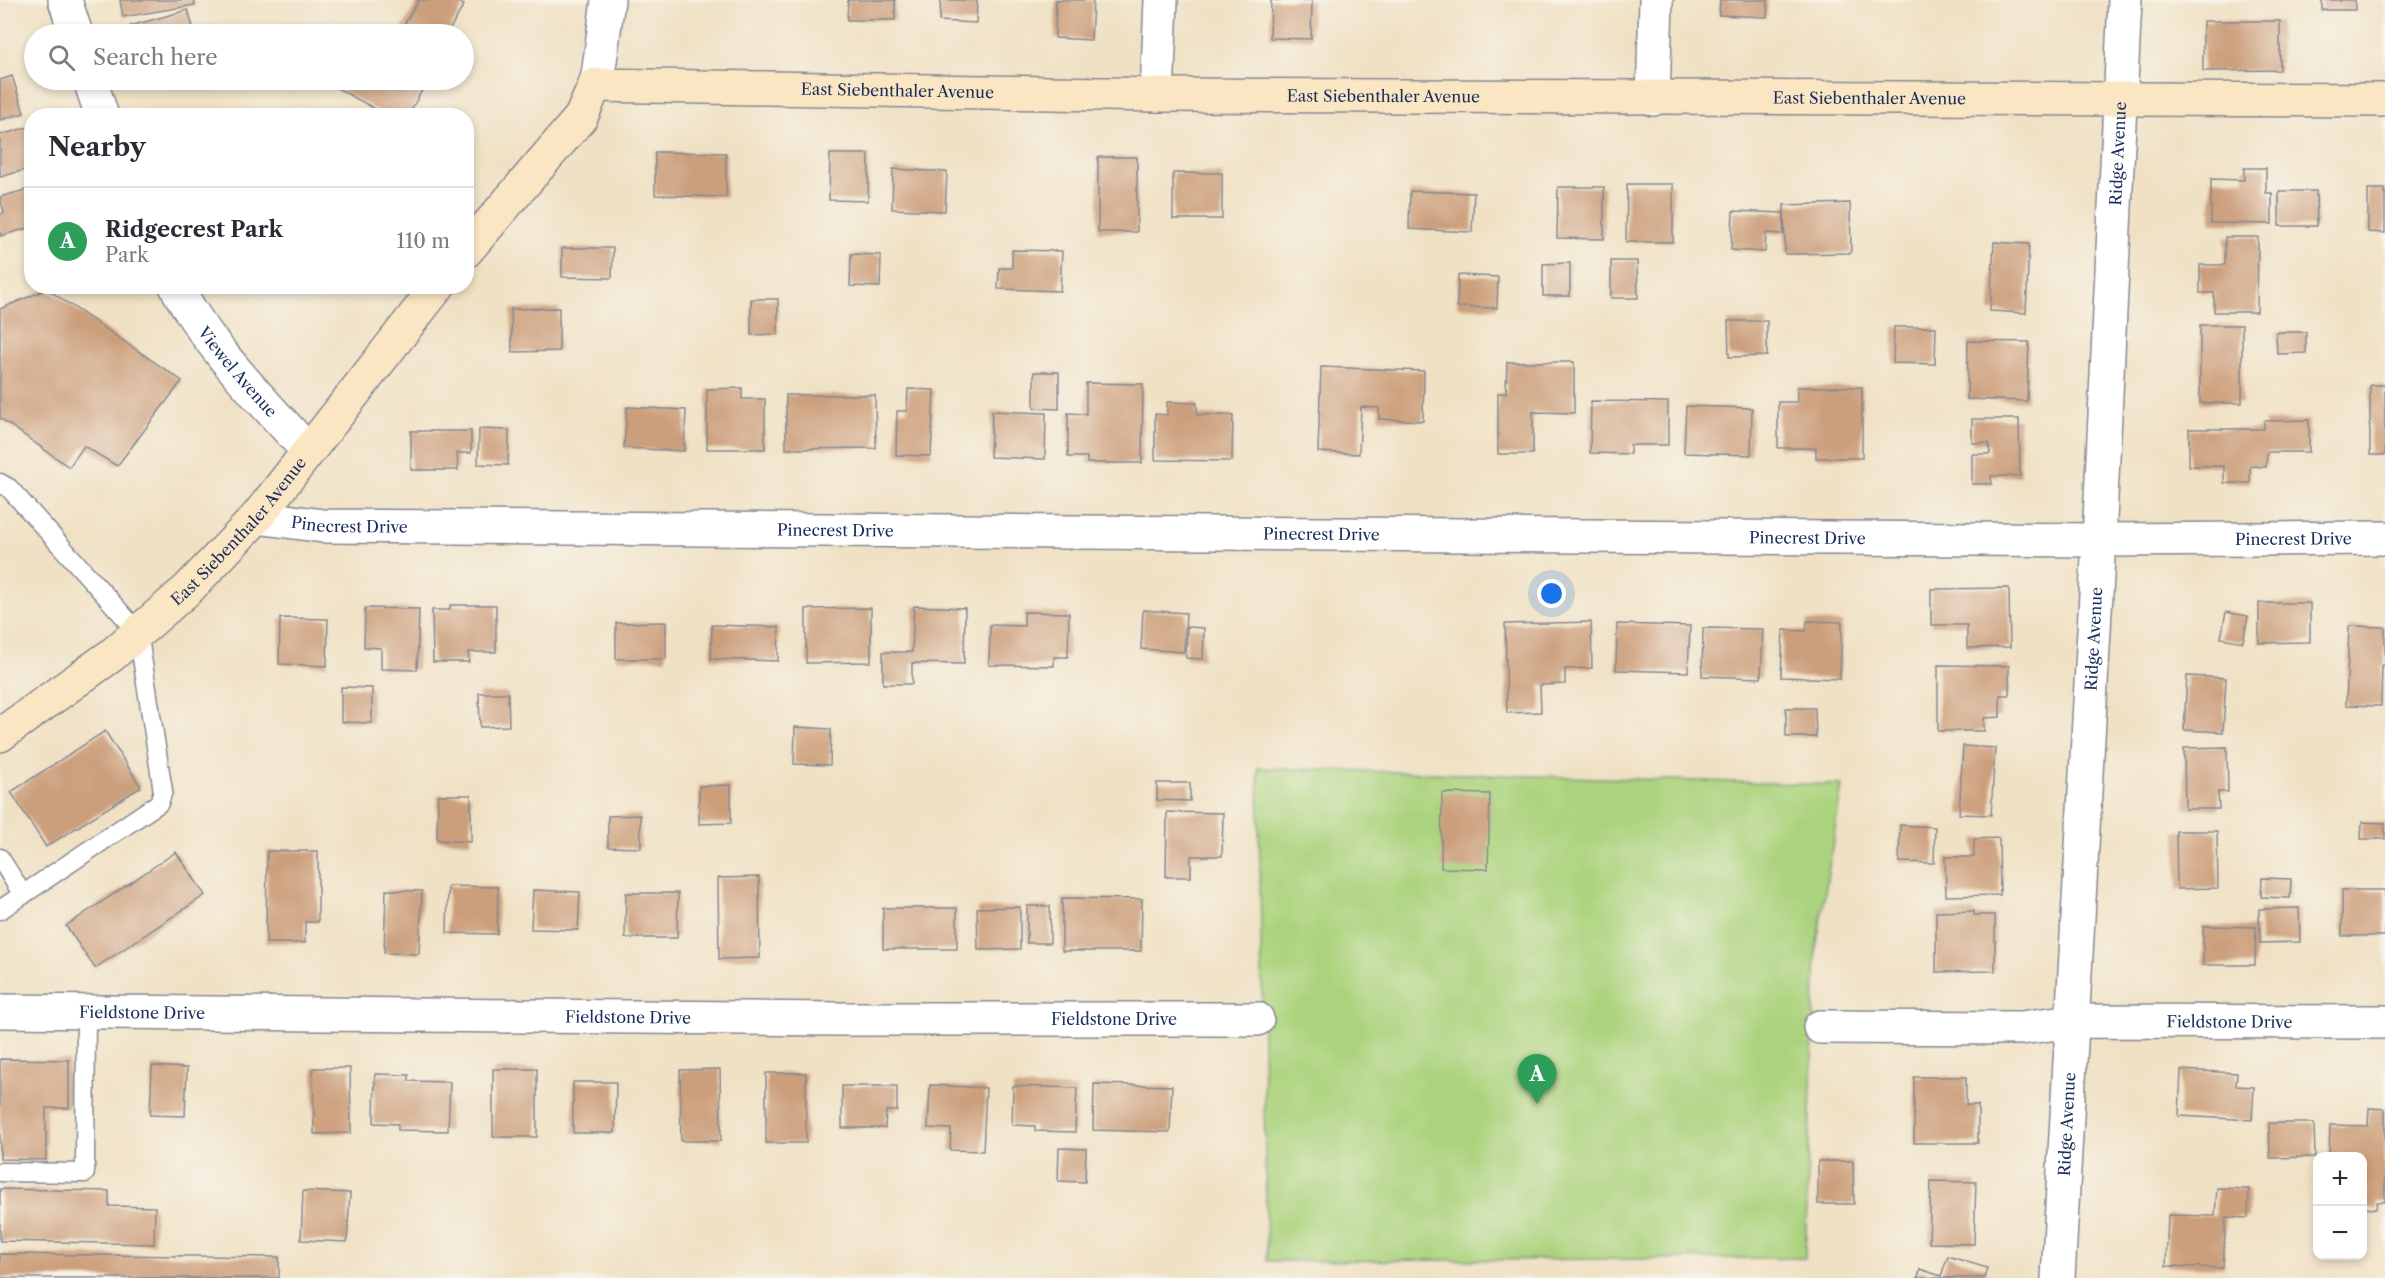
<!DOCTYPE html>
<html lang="en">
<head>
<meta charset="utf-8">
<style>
  :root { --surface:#fff; --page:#f2f2f3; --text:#2b2b33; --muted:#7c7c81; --line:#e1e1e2; --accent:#7c3aed }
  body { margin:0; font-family:"Libre Caslon Text",serif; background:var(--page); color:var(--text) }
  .controls { position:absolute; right:18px; bottom:18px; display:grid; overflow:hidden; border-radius:12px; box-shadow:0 3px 9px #0003 }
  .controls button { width:54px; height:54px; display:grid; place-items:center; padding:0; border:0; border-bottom:2px solid var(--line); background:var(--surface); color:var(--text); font:30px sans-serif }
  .you { position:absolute; left:1552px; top:594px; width:21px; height:21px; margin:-15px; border:4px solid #fff; border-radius:50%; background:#1a73e8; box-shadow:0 0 0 9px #1a73e833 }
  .badge { display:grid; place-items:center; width:39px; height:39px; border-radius:50%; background:var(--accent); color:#fff; font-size:20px; font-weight:700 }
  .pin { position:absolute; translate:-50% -50px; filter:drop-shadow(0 2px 3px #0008) }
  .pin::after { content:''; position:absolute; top:32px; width:21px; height:18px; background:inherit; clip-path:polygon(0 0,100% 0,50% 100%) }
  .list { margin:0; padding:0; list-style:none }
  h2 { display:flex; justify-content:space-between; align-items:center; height:78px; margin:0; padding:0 24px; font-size:26px }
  h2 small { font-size:20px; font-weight:400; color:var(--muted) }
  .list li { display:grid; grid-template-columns:39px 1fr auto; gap:18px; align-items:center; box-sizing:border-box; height:108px; padding:0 24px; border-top:2px solid var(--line) }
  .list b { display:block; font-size:22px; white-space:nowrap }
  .list p { margin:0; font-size:20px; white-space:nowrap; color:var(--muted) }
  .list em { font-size:20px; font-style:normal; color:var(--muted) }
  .icon { flex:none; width:33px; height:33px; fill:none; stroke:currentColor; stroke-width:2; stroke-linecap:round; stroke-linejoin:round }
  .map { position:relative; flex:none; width:2385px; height:1278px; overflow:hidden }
  .search { position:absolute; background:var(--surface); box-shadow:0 3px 9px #0003; left:24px; top:24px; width:450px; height:66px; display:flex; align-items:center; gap:15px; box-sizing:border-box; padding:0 21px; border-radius:33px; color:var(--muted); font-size:22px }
  .panel { position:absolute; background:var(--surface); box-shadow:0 3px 9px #0003; left:24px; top:108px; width:450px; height:186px; border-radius:24px }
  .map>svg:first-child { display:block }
  .green { fill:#abd37d; stroke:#63816e; stroke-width:1.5 }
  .building { fill:#cc9f7b }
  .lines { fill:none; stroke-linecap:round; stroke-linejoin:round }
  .lane-casing { stroke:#868891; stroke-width:21 }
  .street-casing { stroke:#868891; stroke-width:36 }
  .secondary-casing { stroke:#868891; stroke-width:36 }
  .lane { stroke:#fff; stroke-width:18 }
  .street { stroke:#fff; stroke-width:33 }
  .secondary { stroke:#fbe6c4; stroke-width:33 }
  .labels { text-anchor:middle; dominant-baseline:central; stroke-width:4.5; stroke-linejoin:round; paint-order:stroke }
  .street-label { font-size:16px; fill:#1b2f5e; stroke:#f7f3e8 }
</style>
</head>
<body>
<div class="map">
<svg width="2385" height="1278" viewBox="0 0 2385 1278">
  <rect width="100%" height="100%" fill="#f7f3e8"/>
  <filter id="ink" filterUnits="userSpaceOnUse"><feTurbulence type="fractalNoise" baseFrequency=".0167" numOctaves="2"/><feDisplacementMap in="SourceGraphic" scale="12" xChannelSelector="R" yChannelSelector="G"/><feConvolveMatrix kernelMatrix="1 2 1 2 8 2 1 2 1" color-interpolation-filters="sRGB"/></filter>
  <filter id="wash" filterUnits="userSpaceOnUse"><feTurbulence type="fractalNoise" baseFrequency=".008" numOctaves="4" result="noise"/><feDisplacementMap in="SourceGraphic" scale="24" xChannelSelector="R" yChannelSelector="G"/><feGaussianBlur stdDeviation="1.35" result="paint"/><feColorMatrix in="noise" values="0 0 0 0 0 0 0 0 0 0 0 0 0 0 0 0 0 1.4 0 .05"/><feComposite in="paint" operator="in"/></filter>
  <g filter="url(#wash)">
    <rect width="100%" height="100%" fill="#f0e1c4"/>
    <!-- green -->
    <polygon class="green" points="1258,768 1842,785 1816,949 1805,1258 1267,1261"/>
    <g id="blocks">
      <!-- building -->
      <g class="building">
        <polygon points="120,0 194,0 195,5 123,17"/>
        <polygon points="419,0 455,0 464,5 447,34 398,34"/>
        <polygon points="848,0 895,0 895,20 847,20"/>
        <polygon points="941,0 977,0 976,23 939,21"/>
        <polygon points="1056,0 1093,0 1091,40 1055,38"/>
        <polygon points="1271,0 1312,0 1311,39 1270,38"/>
        <polygon points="1720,0 1768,0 1767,17 1719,15"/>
        <rect x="2322" y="0" width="33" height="10"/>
        <polygon points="188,10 195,34 132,34 130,26"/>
        <polygon points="2203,21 2280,21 2280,70 2203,71"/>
        <polygon points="12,76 24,113 0,120 0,80"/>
        <polygon points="339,80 404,80 422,90 408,116 388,116 335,87"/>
        <polygon points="32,126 32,168 0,177 0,135"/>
        <polygon points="655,152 726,153 726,197 655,195"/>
        <polygon points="830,154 869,154 868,201 829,200"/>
        <rect x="1098" y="157" width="39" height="75"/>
        <polygon points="2244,168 2266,168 2266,193 2272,193 2272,224 2211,223 2211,179 2244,180"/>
        <polygon points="893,169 947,172 945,211 892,209"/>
        <rect x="1173" y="173" width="49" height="46"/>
        <polygon points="1627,184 1673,184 1673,242 1626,242"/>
        <polygon points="1558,187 1604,187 1604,239 1557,238"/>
        <polygon points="32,188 32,227 0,236 0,214 4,213 0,197"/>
        <polygon points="2368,189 2385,189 2385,233 2368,232"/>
        <polygon points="1410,191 1474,193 1472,232 1409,229"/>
        <polygon points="2279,191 2316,191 2317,226 2279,226"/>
        <polygon points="1850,203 1851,253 1785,254 1784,205"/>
        <polygon points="1733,211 1784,213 1783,234 1766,233 1765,252 1731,250"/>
        <polygon points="2225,237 2258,237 2257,312 2214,312 2214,293 2200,293 2200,265 2225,265"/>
        <polygon points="1994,242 2029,244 2026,313 1990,311"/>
        <polygon points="562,248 613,248 612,278 562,277"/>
        <polygon points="1012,250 1062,251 1060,291 998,289 999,268 1012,268"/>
        <polygon points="851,254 881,255 880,287 850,286"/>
        <polygon points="1611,261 1637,261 1638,298 1611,298"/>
        <polygon points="1570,263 1570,296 1543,296 1543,264"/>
        <polygon points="1458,275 1498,277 1497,308 1457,307"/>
        <polygon points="47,289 182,381 117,466 84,446 69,467 0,418 0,309"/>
        <polygon points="751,299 778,299 778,334 751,335"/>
        <polygon points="559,308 559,351 512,352 511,309"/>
        <polygon points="1728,321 1767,321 1767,356 1729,357"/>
        <rect x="2200" y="325" width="42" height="78"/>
        <polygon points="1894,327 1936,327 1935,364 1893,363"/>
        <polygon points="2276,332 2306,332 2306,353 2277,354"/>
        <polygon points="1968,341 2029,342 2027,401 1967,399"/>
        <polygon points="1507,362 1574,362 1574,413 1533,412 1533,454 1498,454 1498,393 1506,393"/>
        <polygon points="1321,367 1424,371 1423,421 1379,419 1379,408 1361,407 1359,454 1318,452"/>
        <polygon points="1034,372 1059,372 1059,409 1034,408"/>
        <polygon points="1086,383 1143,384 1142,463 1087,463 1087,457 1068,457 1068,413 1086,414"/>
        <rect x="2370" y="385" width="15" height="70"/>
        <polygon points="1797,387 1862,387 1862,458 1816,458 1816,448 1778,448 1778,402 1797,402"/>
        <polygon points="742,388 742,399 765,399 765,449 707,449 707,389"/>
        <polygon points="908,389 934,390 931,456 896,455 897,411 907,411"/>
        <polygon points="786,395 875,395 876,448 786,449"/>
        <polygon points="1591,401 1668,402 1668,445 1630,445 1630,454 1590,453"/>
        <polygon points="1167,402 1197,403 1197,415 1233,415 1232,461 1155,460 1155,414 1167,415"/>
        <polygon points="1686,406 1752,408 1751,455 1684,453"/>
        <polygon points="627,407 686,410 684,451 624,448"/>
        <polygon points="992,411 1046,413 1045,459 990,457"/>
        <polygon points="1972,419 2019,419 2020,476 1991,476 1992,484 1972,484 1972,454 1990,454 1989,443 1972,443"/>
        <polygon points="2309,420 2309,452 2267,452 2266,467 2250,466 2250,483 2224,483 2224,466 2189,466 2189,429 2264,429 2264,421"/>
        <polygon points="479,429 509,430 508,465 478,464"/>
        <polygon points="411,431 471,431 471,453 457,453 458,470 411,470"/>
        <polygon points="2009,588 2010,647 1967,648 1967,625 1931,625 1931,589"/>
        <polygon points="2259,603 2310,603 2310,642 2259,643"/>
        <polygon points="450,605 496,605 496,652 468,652 469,662 433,662 432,610 450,610"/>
        <polygon points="914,606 965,608 964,664 912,663 912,684 883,684 883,652 912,652"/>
        <polygon points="365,608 419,609 417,670 381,669 381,648 364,647"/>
        <polygon points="871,608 871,662 806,663 806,609"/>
        <polygon points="1143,610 1186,613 1184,652 1141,649"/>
        <polygon points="1024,612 1069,613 1068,657 1054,657 1054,666 989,665 990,625 1024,626"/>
        <polygon points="2226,612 2248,616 2243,642 2221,638"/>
        <polygon points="280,618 328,619 327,666 279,664"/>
        <polygon points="1807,621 1842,622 1840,679 1781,677 1783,630 1806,631"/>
        <polygon points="666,622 666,659 616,659 616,623"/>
        <polygon points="1591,622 1592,668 1565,669 1565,684 1540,685 1541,712 1507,713 1505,624"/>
        <polygon points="1617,624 1690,626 1688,672 1616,670"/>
        <polygon points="712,625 779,627 778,661 711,659"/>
        <polygon points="2349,626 2385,627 2385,666 2382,665 2381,706 2346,705"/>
        <polygon points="1187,627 1204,628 1203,659 1186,658"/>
        <polygon points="1703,628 1763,629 1761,678 1702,676"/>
        <polygon points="1938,665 2009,666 2009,695 2000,695 2000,717 1984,718 1984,731 1938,731"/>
        <polygon points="2187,676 2226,678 2223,732 2184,730"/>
        <polygon points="341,687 372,688 372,723 341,722"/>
        <polygon points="479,693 508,693 509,726 480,727"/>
        <polygon points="1786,708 1815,708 1816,737 1786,737"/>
        <polygon points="795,727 831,729 830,765 794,764"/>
        <polygon points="105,731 141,787 46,847 11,792"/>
        <polygon points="1963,746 1995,748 1991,815 1959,814"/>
        <polygon points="2227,747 2228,792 2218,792 2219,809 2185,809 2184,748"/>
        <polygon points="1157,783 1190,783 1190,801 1157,800"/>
        <polygon points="731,785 731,823 699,824 699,786"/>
        <polygon points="1442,793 1490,794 1488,869 1441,868"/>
        <polygon points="438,795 471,795 471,842 437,840"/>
        <polygon points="1167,812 1223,813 1222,856 1191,856 1191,877 1166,877"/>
        <polygon points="640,815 641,848 608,847 608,816"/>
        <polygon points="2362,822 2385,823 2385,839 2361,839"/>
        <polygon points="1900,825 1935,827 1934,863 1899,862"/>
        <polygon points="2176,831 2217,831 2218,888 2177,889"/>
        <polygon points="1999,838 2000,895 1946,896 1945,857 1974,857 1974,839"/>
        <polygon points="267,851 318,851 318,922 305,922 305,943 266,943"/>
        <polygon points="176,852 205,895 95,968 66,926"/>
        <polygon points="759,877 760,958 719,959 718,878"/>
        <polygon points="2262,878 2291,879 2290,898 2261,897"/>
        <polygon points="448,886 498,887 497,934 447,933"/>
        <polygon points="386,890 422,891 419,954 384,953"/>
        <polygon points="533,890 580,892 578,930 531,929"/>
        <rect x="2342" y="890" width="43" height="46"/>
        <polygon points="626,893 678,893 677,938 625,938"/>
        <polygon points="1062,898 1142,899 1141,951 1062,951"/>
        <rect x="1027" y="906" width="23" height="37"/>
        <polygon points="1020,907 1020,949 978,950 977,908"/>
        <rect x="883" y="908" width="74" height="41"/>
        <polygon points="2299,908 2300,942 2260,943 2259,909"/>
        <polygon points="1974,911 1974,915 1995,915 1995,971 1936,972 1936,912"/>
        <polygon points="2203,926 2256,927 2255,965 2203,965"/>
        <polygon points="0,1059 69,1060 69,1108 46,1108 46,1160 0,1159"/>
        <polygon points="152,1066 187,1068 185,1116 150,1115"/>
        <polygon points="313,1068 350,1068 351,1133 314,1134"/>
        <rect x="493" y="1069" width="44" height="68"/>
        <polygon points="720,1069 721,1141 681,1141 680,1070"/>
        <polygon points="2181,1070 2237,1073 2236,1086 2254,1087 2252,1120 2179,1116"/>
        <rect x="766" y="1073" width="40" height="70"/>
        <polygon points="375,1074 409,1075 409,1081 450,1082 448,1131 398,1130 398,1124 374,1123"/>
        <polygon points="1914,1077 1966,1077 1966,1105 1978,1105 1978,1143 1914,1143"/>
        <polygon points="573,1082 616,1082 615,1133 573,1133"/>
        <polygon points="1094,1084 1172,1086 1170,1132 1093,1130"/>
        <polygon points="930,1085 986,1088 983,1151 950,1150 951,1129 928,1128"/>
        <polygon points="842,1086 897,1086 897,1111 886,1111 885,1128 842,1128"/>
        <polygon points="1013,1086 1077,1088 1075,1132 1035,1131 1035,1126 1012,1125"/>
        <polygon points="2369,1108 2385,1109 2385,1202 2377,1202 2376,1209 2362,1208 2362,1156 2329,1156 2330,1125 2368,1126"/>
        <polygon points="2269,1123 2314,1123 2315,1157 2270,1158"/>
        <polygon points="1059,1148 1086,1149 1085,1182 1058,1181"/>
        <polygon points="1818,1161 1853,1161 1854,1204 1818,1204"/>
        <polygon points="1931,1181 1976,1182 1974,1244 1929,1243"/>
        <polygon points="2217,1188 2249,1189 2248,1218 2226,1217 2223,1268 2166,1266 2168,1215 2215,1216"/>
        <polygon points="0,1189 109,1191 109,1206 155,1207 154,1244 0,1241"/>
        <polygon points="303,1191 350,1193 347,1242 301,1240"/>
        <polygon points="0,1254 279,1257 279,1278 0,1278"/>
        <polygon points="1948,1256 1987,1268 1984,1278 1918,1278 1920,1269 1941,1276"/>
      </g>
    </g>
  </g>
  <g filter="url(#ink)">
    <use href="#blocks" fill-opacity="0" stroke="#868891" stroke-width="1.5"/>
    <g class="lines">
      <!-- lane casing -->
      <g class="lane-casing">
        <g id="lane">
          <polyline points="0,483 9,488 138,632 163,791 159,803 0,910"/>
          <polyline points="0,858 23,895"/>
          <polyline points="0,1172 85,1173 86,1012"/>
        </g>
      </g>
      <!-- street casing -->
      <g class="street-casing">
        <g id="street">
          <polyline points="65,0 76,34"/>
          <polyline points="90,80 102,116"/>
          <polyline points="595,85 598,76 608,0"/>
          <polyline points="1157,95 1161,0"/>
          <polyline points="1653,99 1656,0"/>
          <path id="s1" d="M 176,286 C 208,347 262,400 308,451"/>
          <path id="s2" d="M 257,517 L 323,526 L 2099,540 L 2385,538"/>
          <path id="s3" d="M 0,1011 L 838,1019 L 1257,1019"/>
          <path id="s4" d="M 1820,1027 L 2021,1028 L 2073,1021 L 2385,1022"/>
          <path id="s5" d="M 2058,1278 L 2099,540 L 2125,0"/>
        </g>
      </g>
      <!-- secondary casing -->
      <g class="secondary-casing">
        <g id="secondary">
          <path id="s6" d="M 466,251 L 581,117 L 595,85 L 1157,95 L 2385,100"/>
          <path id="s7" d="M 0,735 L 112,655 L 188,589 L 257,517 L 438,286"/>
        </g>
      </g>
      <!-- lane -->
      <use href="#lane" class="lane"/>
      <!-- street -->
      <use href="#street" class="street"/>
      <!-- secondary -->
      <use href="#secondary" class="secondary"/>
    </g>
  </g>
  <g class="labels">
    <!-- street labels -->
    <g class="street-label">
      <text stroke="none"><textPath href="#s6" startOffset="514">East Siebenthaler Avenue</textPath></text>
      <text stroke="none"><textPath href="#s6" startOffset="1000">East Siebenthaler Avenue</textPath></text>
      <text stroke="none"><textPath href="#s6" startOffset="1486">East Siebenthaler Avenue</textPath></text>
      <text stroke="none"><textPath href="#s5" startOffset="1126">Ridge Avenue</textPath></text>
      <text stroke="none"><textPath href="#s1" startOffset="106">Viewel Avenue</textPath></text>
      <text stroke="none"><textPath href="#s2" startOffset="93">Pinecrest Drive</textPath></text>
      <text stroke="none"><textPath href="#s7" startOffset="315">East Siebenthaler Avenue</textPath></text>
      <text stroke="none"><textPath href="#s2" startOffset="579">Pinecrest Drive</textPath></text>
      <text stroke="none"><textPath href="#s2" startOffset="1065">Pinecrest Drive</textPath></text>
      <text stroke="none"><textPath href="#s2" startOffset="1551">Pinecrest Drive</textPath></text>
      <text stroke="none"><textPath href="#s2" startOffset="2037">Pinecrest Drive</textPath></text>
      <text stroke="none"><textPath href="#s5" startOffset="640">Ridge Avenue</textPath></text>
      <text stroke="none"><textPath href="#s3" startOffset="142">Fieldstone Drive</textPath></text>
      <text stroke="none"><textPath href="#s3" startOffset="628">Fieldstone Drive</textPath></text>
      <text stroke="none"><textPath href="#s3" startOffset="1114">Fieldstone Drive</textPath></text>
      <text stroke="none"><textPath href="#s4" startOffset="410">Fieldstone Drive</textPath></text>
      <text stroke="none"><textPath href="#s5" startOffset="154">Ridge Avenue</textPath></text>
    </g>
  </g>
</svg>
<div class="controls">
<button>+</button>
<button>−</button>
</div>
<div class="you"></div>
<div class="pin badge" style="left:1537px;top:1104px;background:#2e9e5b">A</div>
<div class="search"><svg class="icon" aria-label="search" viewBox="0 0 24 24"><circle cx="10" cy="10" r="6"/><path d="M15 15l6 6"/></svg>Search here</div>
<section class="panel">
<h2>Nearby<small></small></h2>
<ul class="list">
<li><span class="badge" style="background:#2e9e5b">A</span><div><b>Ridgecrest Park</b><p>Park</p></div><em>110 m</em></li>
</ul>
</section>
</div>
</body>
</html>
